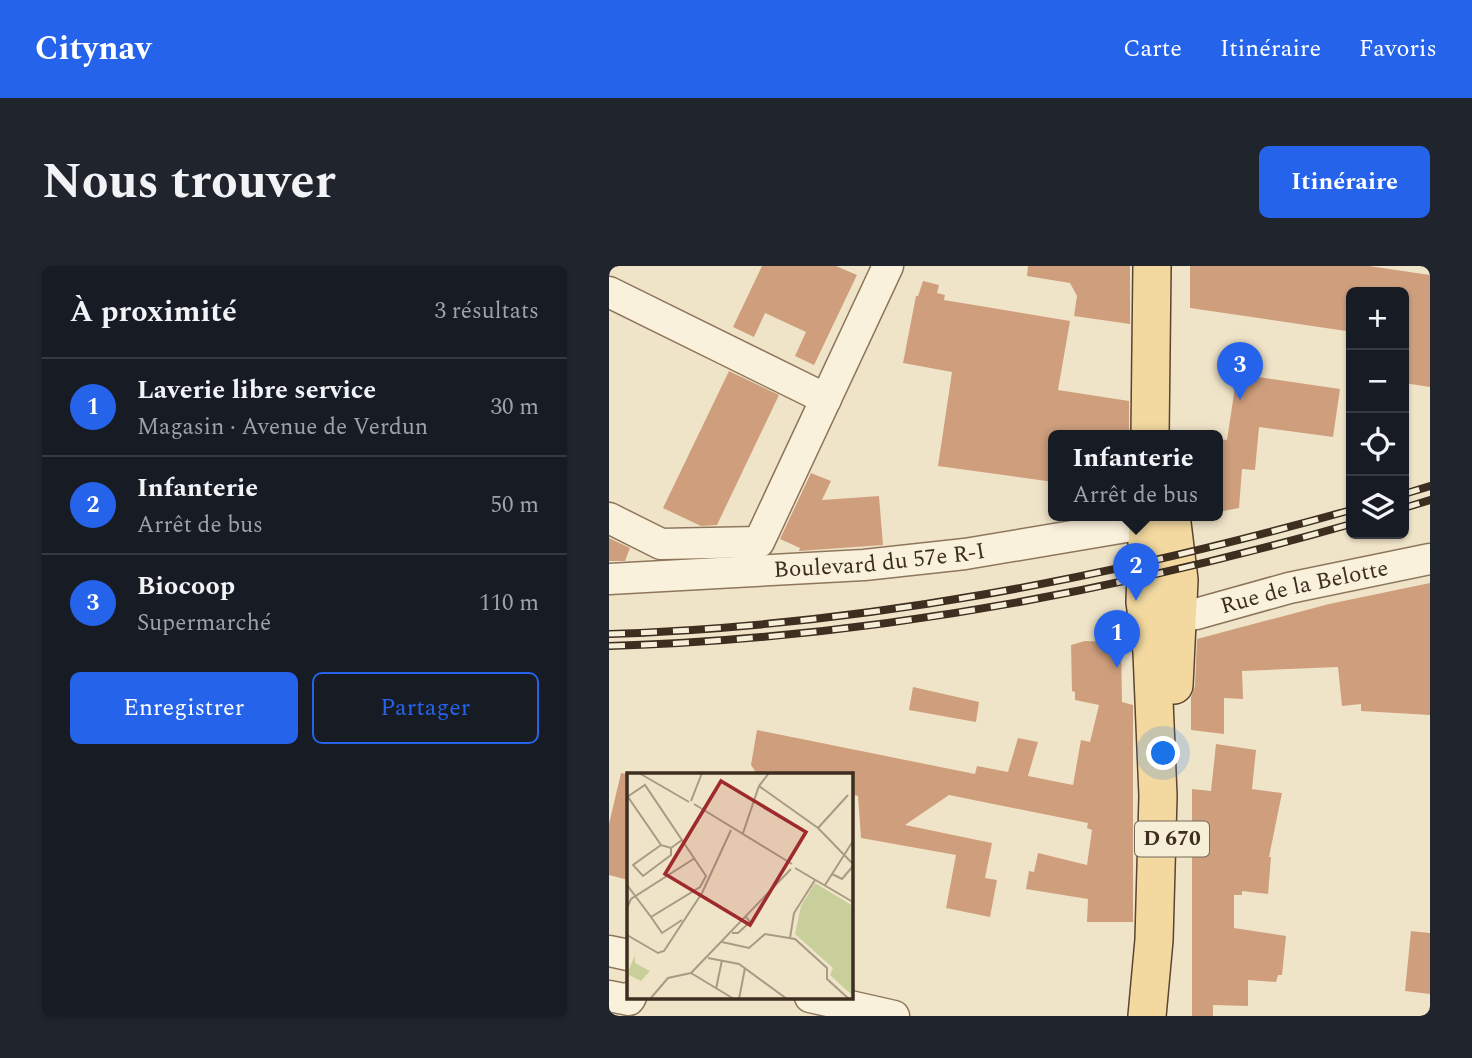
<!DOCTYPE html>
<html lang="fr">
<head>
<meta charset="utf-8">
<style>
  :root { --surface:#171b24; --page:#20242c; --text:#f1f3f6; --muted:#9ea1a6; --line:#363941; --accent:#2563eb }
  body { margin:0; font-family:Spectral,serif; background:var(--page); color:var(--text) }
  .controls { position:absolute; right:21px; top:21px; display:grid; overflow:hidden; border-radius:10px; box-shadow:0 2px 5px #0004 }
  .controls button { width:63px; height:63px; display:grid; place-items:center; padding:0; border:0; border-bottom:2px solid var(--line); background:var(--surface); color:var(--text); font:35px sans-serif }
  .you { position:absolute; left:555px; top:488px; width:24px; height:24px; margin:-18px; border:5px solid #fff; border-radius:50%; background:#1a73e8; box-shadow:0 0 0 10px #1a73e833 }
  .badge { display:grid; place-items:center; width:46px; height:46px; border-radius:50%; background:var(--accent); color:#fff; font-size:23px; font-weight:700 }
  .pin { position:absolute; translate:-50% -58px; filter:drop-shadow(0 2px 4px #0008) }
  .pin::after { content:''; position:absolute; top:37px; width:24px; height:21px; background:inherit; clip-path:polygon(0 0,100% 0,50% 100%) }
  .popup { position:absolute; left:439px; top:164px; width:175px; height:91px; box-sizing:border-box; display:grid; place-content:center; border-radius:10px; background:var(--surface); filter:drop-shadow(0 2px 5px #0005); font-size:23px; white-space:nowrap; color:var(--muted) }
  .popup b { font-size:26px; color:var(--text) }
  .popup::after { content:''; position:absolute; left:50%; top:100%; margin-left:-14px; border:14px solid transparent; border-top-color:var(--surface) }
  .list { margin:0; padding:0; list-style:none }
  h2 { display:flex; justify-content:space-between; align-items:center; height:91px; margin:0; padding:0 28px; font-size:30px }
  h2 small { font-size:23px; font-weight:400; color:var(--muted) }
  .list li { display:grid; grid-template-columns:46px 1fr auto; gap:21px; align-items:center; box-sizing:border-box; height:98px; padding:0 28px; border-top:2px solid var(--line) }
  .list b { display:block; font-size:26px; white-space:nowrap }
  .list p { margin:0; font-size:23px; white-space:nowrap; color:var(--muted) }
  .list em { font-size:23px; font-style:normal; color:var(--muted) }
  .actions { display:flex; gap:14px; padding:21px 28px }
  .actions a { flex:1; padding:16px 0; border:2px solid var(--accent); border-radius:10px; text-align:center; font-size:24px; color:var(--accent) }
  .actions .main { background:var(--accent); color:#fff }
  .icon { flex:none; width:38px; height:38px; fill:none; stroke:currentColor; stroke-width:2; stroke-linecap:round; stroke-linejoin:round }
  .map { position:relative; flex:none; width:821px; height:750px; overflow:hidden; border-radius:10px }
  header { display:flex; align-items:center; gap:42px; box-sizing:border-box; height:98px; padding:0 35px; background:var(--accent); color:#fff }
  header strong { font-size:33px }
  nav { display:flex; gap:38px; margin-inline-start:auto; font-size:24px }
  .intro { display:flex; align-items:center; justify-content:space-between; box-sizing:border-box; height:168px; padding:0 42px }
  h1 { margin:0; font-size:49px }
  .button { padding:18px 32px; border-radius:10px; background:var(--accent); color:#fff; font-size:24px; font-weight:700 }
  main { display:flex; gap:42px; padding:0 42px }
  aside { flex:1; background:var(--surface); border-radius:10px; box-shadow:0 2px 5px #0004 }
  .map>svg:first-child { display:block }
  .building { fill:#cf9f7d }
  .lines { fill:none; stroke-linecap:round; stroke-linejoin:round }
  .minor-casing { stroke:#8d765c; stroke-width:33 }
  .major-casing { stroke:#5b4430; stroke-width:40 }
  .minor { stroke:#faf1dc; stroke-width:30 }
  .major { stroke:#f3d9a0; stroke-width:37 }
  .rail-casing { stroke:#3d2e20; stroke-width:8 }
  .rail { stroke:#f7eed8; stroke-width:5; stroke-dasharray:16; stroke-linecap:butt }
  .labels { text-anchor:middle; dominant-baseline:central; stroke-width:7; stroke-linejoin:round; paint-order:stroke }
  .shield { fill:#f7eed8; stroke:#756857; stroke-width:2 }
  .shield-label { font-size:21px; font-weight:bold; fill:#3d2e20 }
  .street-label { font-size:23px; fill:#3d2e20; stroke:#f7eed8 }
  .inset-road { fill:none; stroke:#a89b85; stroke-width:2 }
  .view { fill:#9e2a2b; fill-opacity:0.15; stroke:#9e2a2b; stroke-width:3.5 }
  .inset-edge { fill:none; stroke:#3d2e20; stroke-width:3.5 }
</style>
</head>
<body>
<header>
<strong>Citynav</strong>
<nav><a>Carte</a><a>Itinéraire</a><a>Favoris</a></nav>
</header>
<div class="intro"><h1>Nous trouver</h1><a class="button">Itinéraire</a></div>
<main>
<aside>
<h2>À proximité<small>3 résultats</small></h2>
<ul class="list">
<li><span class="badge">1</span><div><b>Laverie libre service</b><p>Magasin · Avenue de Verdun</p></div><em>30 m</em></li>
<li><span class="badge">2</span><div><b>Infanterie</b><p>Arrêt de bus</p></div><em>50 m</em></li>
<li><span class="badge">3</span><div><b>Biocoop</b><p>Supermarché</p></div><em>110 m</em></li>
</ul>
<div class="actions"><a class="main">Enregistrer</a><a>Partager</a></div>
</aside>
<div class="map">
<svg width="821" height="750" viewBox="0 0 821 750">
  <rect width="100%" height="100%" fill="#f0e4c8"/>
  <!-- building -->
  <g class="building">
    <polygon points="153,0 227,0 248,9 205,99 186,90 197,66 156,47 145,71 124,61"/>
    <polygon points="419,0 521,0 521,58 465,50 468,30 461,17 418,10"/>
    <polygon points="581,0 760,0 821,9 821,121 795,117 795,26 742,26 737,65 581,42"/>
    <polygon points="314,15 330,19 328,27 336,29 335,34 461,55 449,124 520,135 520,169 445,169 445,216 329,200 343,106 294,97 307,30 309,30"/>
    <polygon points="120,105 170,129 108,259 92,260 54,242"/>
    <polygon points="628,108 731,123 724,171 650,161 646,204 633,203 630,242 609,246 609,173 618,174"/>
    <polygon points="202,207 222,215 213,234 270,230 274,279 190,285 191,282 171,273"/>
    <polygon points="0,272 21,282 16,295 0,295"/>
    <polygon points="821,317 821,449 752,445 752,438 733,440 729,401 633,405 634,433 615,432 615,468 582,464 582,431 586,420 588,373 720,338"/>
    <polygon points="476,375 512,376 513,436 524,439 524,656 478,656 479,633 417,623 420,605 425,606 429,587 478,599 483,564 478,562 479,557 340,529 296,559 383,577 376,612 388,614 381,651 337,642 347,589 252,572 249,530 242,528 242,508 148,508 142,499 148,464 366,508 368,500 399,506 409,472 429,476 419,510 464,519 472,474 481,476 490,439 466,434 466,426 463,425 462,379"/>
    <polygon points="304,421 370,436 367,456 300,444"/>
    <polygon points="607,478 647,484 643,523 673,527 660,591 662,591 659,628 633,625 633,629 625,629 625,662 677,670 673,709 669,709 667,716 639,714 639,740 604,739 604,750 583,750 583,523 602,525"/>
    <polygon points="12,507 19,508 19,614 0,609 0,558"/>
    <polygon points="802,665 821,667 821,728 796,725"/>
  </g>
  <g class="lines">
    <!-- minor casing -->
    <g class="minor-casing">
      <g id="minor">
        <polyline points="0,26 217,133"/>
        <polyline points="0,252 52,278 150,276 279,0"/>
        <path id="s1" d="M 0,313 L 255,299 L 356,288 L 517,261 L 539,261"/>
        <path id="s2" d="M 569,351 L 587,348 L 680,322 L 821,293"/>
        <polyline points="0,685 19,689"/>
        <polyline points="0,730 20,734 22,731"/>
        <polyline points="201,731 285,750"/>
      </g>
    </g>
    <!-- major casing -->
    <g class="major-casing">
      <g id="major">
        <polyline points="541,169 543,0"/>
        <polyline points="562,249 570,314 565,419"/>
        <polyline points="538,750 545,674 549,530 543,386 536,336 539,249"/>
      </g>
    </g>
    <!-- minor -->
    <use href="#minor" class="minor"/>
    <!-- major -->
    <use href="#major" class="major"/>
    <!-- rail casing -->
    <g class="rail-casing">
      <g id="rail">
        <polyline points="795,228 821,220"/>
        <polyline points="795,242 821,234"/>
        <path d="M 0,368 C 252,360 500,312 742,244"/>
        <path d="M 0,380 C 251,373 501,327 742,258"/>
      </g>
    </g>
    <!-- rail -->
    <use href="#rail" class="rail"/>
  </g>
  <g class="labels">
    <!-- shield labels -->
    <rect class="shield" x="526" y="555.5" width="74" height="35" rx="5"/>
    <g class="shield-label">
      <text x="563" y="573">D 670</text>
    </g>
    <!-- street labels -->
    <g class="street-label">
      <text stroke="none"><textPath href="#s1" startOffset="271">Boulevard du 57e R-I</textPath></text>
      <text stroke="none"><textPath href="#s2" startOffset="130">Rue de la Belotte</textPath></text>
    </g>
  </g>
  <!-- overview -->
  <g transform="translate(18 507)">
    <rect width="226" height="226" fill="#f0e4c8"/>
    <path d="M 188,110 L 226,133 L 226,223 L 203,202 L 206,195 L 168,161 L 174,133 ZM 8,182 L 8,190 L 23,198 L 14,208 L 0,201 Z" fill="#c9cf9b"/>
    <path class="inset-road" d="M 12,0 L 62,29M 132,13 L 191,55 L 226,91M 0,24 L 18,12 L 79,103 L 73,114 L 24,144 L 0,112M 1,24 L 34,72M 64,28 L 75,0M 67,31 L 165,91M 191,55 L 221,22M 116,60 L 132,13 L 142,0M 44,75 L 44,82 L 16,103 L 6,92 L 34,72 L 44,75 L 55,67M 168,95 L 226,129M 205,101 L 215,106 L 226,93M 198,112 L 226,68M 0,135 L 4,126 L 68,85M 24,144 L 35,160 L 55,147M 105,160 L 111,160 L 123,149 L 119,144M 0,162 L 31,180 L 37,178 L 75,120 L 104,57M 163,165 L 167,140 L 188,107M 95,169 L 122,175 L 138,161 L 168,166 L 200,195 L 200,206 L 222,226M 81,185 L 112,191 L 160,226M 64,200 L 164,96M 64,200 L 107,226M 89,216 L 95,187M 23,226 L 41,205 L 64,200M 112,226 L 118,195"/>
    <path class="view" d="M 94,8 L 179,59 L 123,152 L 38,101 Z"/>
    <rect width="226" height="226" class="inset-edge"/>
  </g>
</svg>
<div class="controls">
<button>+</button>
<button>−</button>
<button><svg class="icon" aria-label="locate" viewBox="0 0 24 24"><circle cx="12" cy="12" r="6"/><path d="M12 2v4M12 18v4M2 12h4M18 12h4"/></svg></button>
<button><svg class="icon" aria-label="layers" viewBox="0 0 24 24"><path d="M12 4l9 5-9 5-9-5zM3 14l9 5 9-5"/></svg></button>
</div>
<div class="you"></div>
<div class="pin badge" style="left:508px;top:402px">1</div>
<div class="pin badge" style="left:527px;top:335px">2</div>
<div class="popup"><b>Infanterie</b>Arrêt de bus</div>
<div class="pin badge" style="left:631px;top:134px">3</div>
</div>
</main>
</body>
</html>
